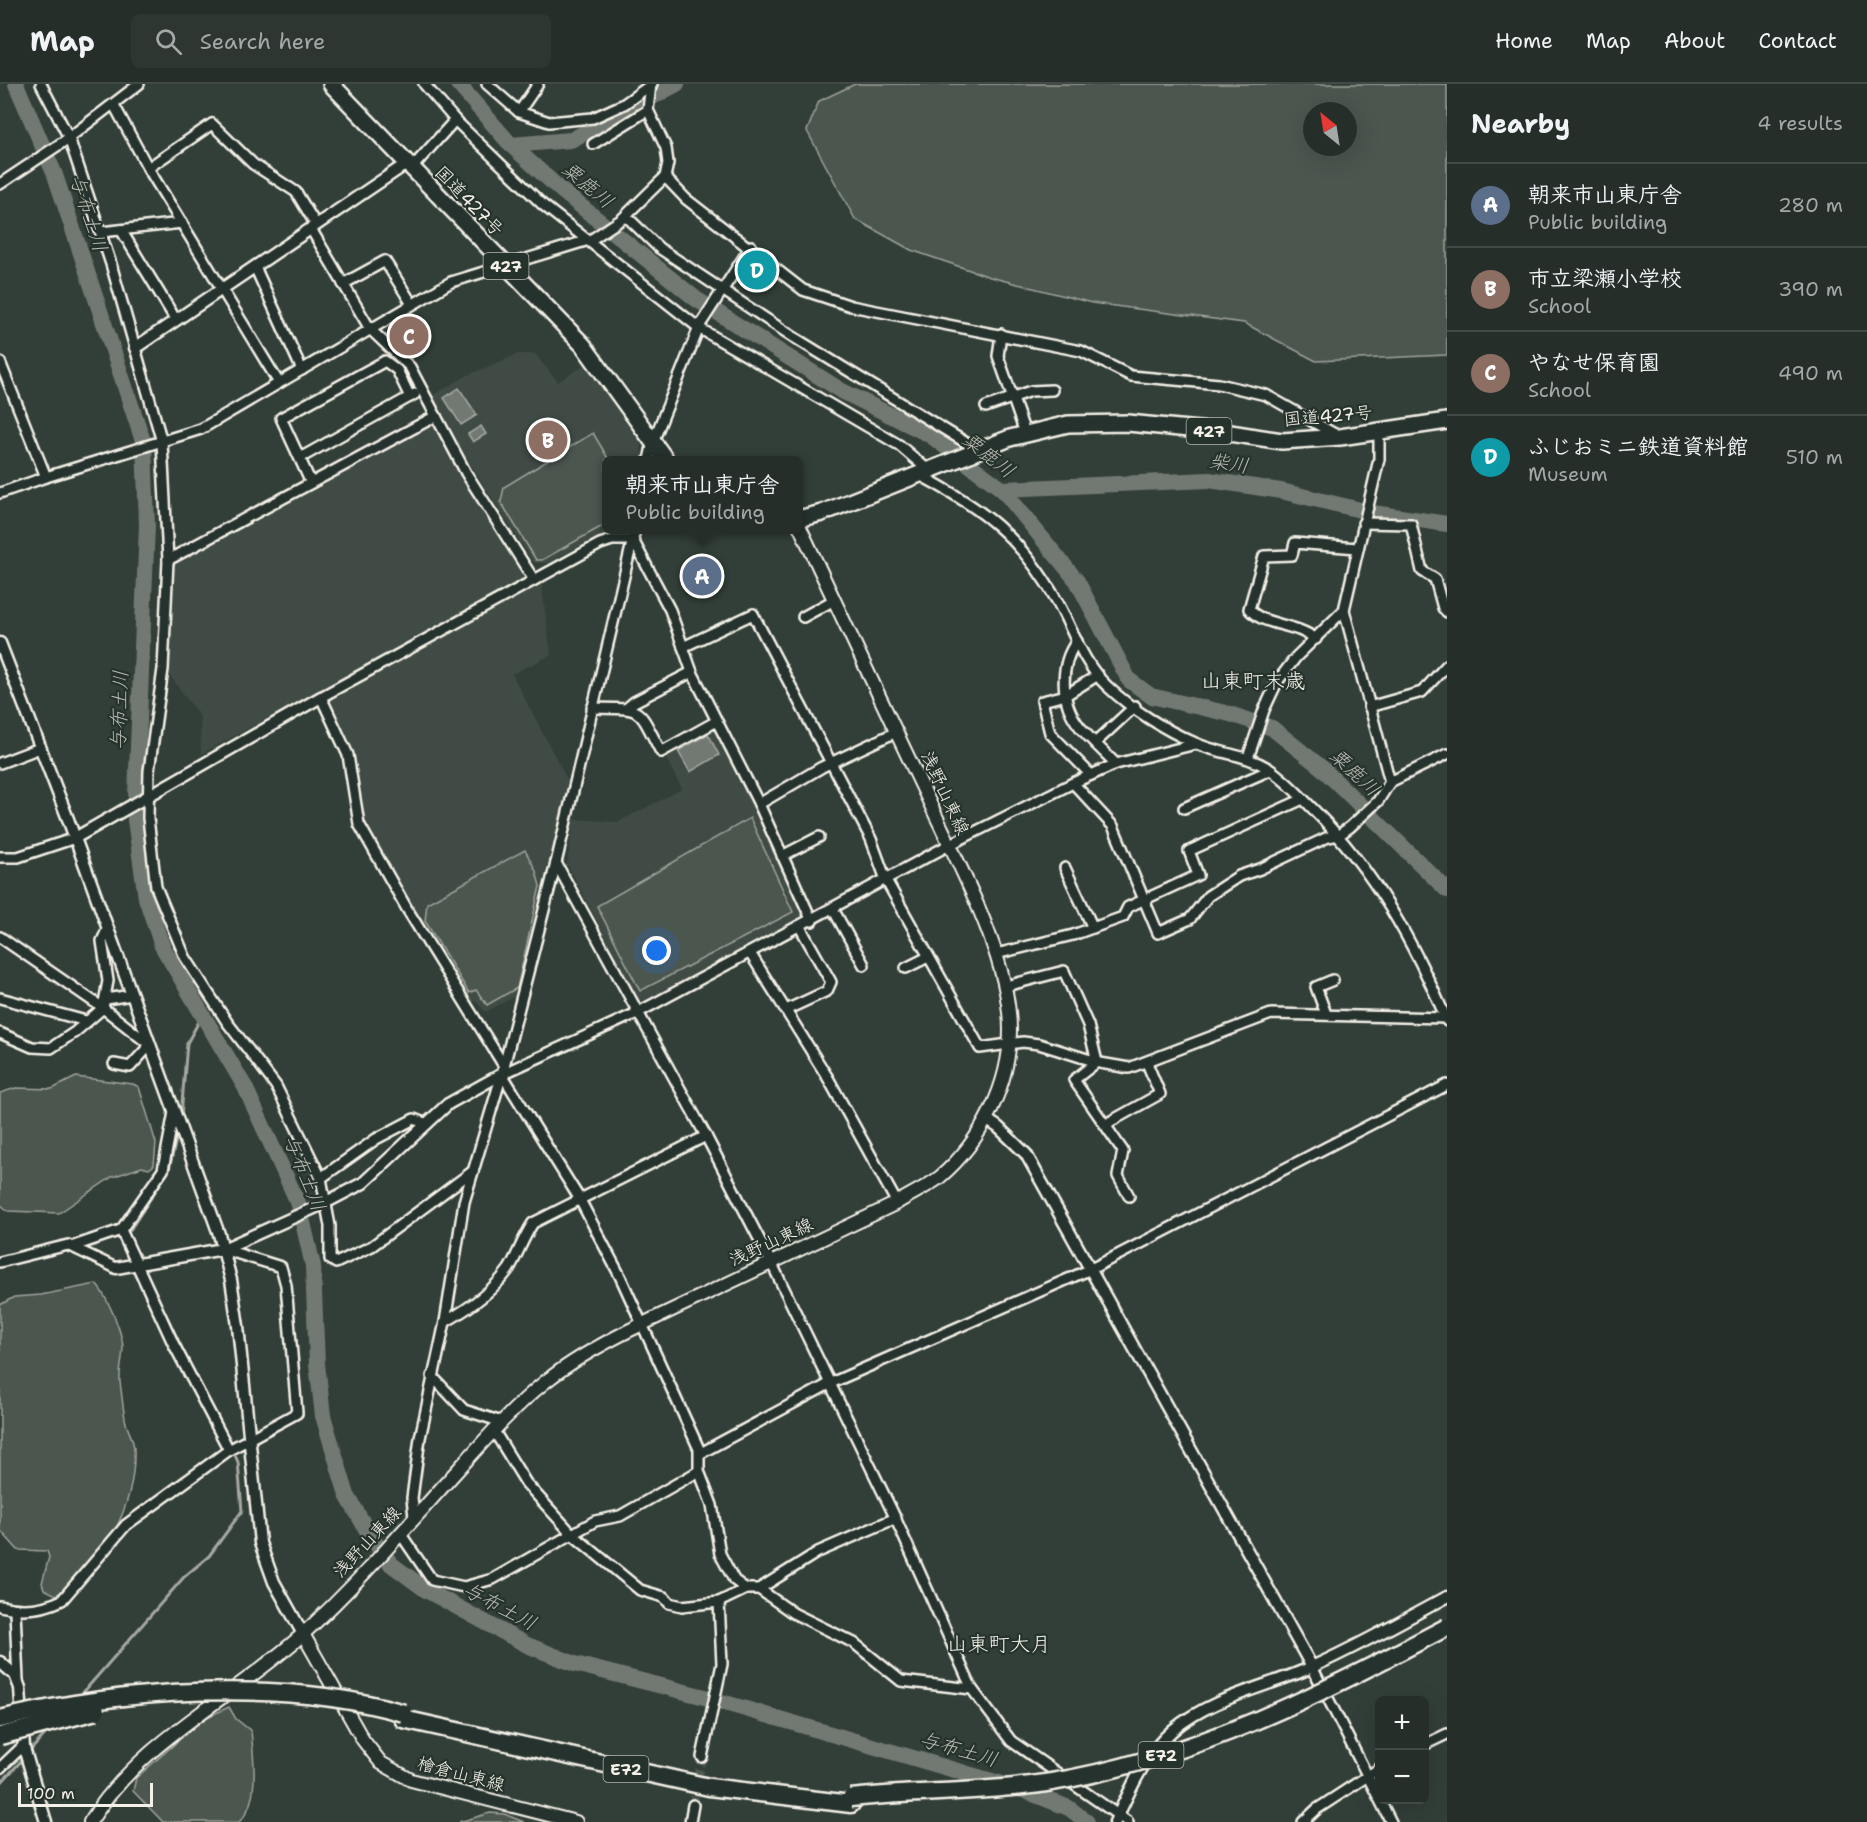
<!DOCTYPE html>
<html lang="en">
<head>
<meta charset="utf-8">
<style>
  :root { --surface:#262e2a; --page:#2e3632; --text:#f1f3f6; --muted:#a4a8a8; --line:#424a47; --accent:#d6ab8b }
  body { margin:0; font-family:"Shantell Sans","Klee One",sans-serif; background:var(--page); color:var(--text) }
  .controls { position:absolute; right:18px; bottom:18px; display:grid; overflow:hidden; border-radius:9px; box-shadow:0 6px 24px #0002 }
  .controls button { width:54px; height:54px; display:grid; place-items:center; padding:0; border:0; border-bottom:2px solid var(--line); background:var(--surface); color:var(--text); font:30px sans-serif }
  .compass { position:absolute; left:1303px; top:18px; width:54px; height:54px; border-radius:50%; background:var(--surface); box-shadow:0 6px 24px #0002; rotate:330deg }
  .scale { position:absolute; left:18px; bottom:15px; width:135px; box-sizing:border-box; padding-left:6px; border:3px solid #f4f1e8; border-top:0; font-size:16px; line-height:21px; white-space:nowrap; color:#f4f1e8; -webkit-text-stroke:4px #26332d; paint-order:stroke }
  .you { position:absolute; left:657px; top:867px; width:21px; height:21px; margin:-15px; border:4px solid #fff; border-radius:50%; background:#1a73e8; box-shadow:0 0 0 9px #1a73e833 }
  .badge { display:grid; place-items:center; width:39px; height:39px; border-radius:50%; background:var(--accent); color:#fff; font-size:20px; font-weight:700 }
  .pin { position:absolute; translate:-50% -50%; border:3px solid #fff; box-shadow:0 2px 6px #0006 }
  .popup { position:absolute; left:602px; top:372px; width:201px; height:78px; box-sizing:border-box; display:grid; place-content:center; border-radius:9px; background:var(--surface); filter:drop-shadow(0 2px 4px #0005); font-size:20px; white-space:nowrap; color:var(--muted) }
  .popup b { font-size:22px; color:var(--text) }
  .popup::after { content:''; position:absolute; left:50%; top:100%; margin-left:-12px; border:12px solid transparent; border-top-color:var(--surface) }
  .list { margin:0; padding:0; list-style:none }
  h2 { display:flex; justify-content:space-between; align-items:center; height:78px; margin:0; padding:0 24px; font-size:26px }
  h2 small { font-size:20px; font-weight:400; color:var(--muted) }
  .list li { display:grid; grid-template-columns:39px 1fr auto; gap:18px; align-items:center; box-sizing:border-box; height:84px; padding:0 24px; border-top:2px solid var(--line) }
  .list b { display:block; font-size:22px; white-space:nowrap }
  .list p { margin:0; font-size:20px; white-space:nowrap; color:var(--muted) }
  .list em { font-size:20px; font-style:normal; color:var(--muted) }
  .icon { flex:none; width:33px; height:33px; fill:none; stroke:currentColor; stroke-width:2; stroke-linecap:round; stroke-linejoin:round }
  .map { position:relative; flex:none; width:1447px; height:1738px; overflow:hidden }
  header { display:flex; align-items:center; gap:36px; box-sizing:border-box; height:84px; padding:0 30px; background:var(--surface); border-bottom:2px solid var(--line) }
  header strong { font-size:28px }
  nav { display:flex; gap:33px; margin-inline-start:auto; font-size:21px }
  .search { width:420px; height:54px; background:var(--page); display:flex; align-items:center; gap:15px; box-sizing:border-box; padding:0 21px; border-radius:9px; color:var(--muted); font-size:22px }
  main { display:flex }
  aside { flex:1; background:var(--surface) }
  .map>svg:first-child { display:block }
  .built { fill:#404b44 }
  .green { fill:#4c564f; stroke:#a0a49c; stroke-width:1.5; fill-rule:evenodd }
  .water { fill:#727972; stroke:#a6a9a1; stroke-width:1.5 }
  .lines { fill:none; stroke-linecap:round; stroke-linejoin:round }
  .stream { stroke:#a6a9a1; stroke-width:3 }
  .river { stroke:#727972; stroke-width:16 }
  .minor-tunnel { stroke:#4f5952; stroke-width:9; stroke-dasharray:9 4.5; stroke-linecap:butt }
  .minor-casing { stroke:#f4f1e8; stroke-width:14 }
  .tertiary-casing { stroke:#f4f1e8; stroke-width:15 }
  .secondary-casing { stroke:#f4f1e8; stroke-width:16 }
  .trunk-casing { stroke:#f4f1e8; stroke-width:20 }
  .motorway-casing { stroke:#f4f1e8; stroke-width:21 }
  .minor { stroke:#26332d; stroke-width:9 }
  .tertiary { stroke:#26332d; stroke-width:10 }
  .secondary { stroke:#26332d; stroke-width:12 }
  .trunk { stroke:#26332d; stroke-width:15 }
  .motorway { stroke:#26332d; stroke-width:16 }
  .motorway-bridge-casing { stroke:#f4f1e8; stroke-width:21; stroke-linecap:butt }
  .motorway-bridge { stroke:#26332d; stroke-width:16 }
  .labels { text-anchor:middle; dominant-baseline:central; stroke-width:4.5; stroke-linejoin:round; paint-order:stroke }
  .shield { fill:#26332d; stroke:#b6b8b0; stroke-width:1.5 }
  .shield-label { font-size:16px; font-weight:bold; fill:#f4f1e8 }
  .street-label { font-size:18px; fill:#f4f1e8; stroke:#26332d }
  .water-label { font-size:20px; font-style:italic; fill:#babbb3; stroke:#26332d }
  .quarter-label { font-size:21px; fill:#f4f1e8; stroke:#26332d }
</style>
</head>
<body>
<header>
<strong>Map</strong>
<div class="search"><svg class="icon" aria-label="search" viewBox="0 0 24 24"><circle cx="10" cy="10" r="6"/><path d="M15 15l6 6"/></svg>Search here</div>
<nav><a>Home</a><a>Map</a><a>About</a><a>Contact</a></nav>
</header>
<main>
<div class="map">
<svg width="1447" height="1738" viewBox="0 0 1447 1738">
  <rect width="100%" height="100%" fill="#323e38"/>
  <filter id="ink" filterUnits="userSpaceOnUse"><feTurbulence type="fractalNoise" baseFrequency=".0167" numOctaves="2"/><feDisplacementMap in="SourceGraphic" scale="12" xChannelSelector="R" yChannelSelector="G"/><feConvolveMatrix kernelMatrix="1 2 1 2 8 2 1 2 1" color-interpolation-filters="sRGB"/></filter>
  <g filter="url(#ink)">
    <!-- built -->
    <g class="built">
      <polygon points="518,270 535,270 558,298 586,280 638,348 643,374 642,376 606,376 606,446 625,446 620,449 603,450 547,479 534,479 472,383 432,312 468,291"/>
      <polygon points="433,338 520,484 523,497 201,670 200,633 168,589 174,479"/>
      <polygon points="541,497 551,571 512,590 571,703 519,910 486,928 475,917 470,920 364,739 356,673 329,616 330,613"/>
      <polygon points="714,644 754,718 804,835 644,916 639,916 567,780 574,735 618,738 682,705 663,669"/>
    </g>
    <!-- green -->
    <g class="green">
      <path d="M 855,0 L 1447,0 L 1447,271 L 1316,277 L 1244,239 L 1092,219 L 990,193 L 911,166 L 855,135 L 807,47 L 819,17 ZM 1312,27 L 1348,27 L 1348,63 L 1312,63 Z"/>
      <polygon points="593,349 609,376 606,376 606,440 542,476 536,476 501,418 504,403"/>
      <polygon points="750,734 793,828 640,907 597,822"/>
      <polygon points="525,766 536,787 540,802 517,904 487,921 476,906 469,909 425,837 427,819"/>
      <polygon points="76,993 133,1000 139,1003 156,1059 154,1081 149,1085 142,1083 112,1093 59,1129 8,1127 0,1120 0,1009 16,1004 52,1005"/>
      <path d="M 96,1200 C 107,1212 121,1245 123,1262 C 123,1274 119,1286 120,1298 C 122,1312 123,1326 126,1339 C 128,1347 134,1356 134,1365 C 136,1419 104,1486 56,1511 L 44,1505 L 42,1499 L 49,1473 L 47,1467 L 18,1466 L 0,1446 L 0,1221 L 14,1213 L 41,1211 Z"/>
      <path d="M 229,1623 L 236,1635 L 251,1647 C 254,1674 260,1719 239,1738 L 163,1738 L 133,1707 L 136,1694 L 203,1635 Z"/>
      <polygon points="490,1729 504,1730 524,1738 459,1738"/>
    </g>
    <!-- water -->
    <g class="water">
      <polygon points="459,304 477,331 461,341 444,314"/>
      <polygon points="481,342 486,350 473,358 468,350"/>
      <polygon points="708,650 719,671 690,688 678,667"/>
    </g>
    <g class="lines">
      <!-- stream -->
      <g class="stream">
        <polyline points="181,1032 187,959 202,932"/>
        <polyline points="132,1159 128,1149 169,1086 178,1047"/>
        <polyline points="155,1208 191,1283"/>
        <polyline points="212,1324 230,1358"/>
        <polyline points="80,1612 184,1493 209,1472 242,1427 238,1378 233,1367"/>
        <polyline points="29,1668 49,1646"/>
        <polyline points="0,1700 23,1675"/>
      </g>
      <!-- river -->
      <g class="river">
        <polyline points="16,0 55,91 144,360 147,441 135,736 146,814 162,862 245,1003 299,1121 313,1182 317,1280 323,1332 347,1411 369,1450 391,1480 426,1506 527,1561 575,1580 701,1612 1023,1706 1069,1724 1087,1738"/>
        <polyline points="458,0 511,61 562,107 696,215 842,307 930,351 1002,405 1077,497 1129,596 1151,612 1230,630 1272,644 1322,684 1447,806"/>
        <polyline points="511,61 571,56 677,0"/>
        <polyline points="1002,405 1209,396 1281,407 1373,429 1447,440"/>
      </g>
      <!-- minor-tunnel -->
      <polyline class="minor-tunnel" points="693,1721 702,1673"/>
      <!-- minor casing -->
      <g class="minor-casing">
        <g id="minor">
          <polyline points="41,0 69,54 111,180 162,358 168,476 163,585 149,687 148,734 156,803 185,873 227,938 276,1002 321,1094"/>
          <polyline points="424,0 456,37 543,121 699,244 899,361 928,386"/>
          <polyline points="487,0 519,28 549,38 593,34 624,20 652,0"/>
          <polyline points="114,21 148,84 279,299"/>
          <polyline points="519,28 538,0"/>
          <polyline points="593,60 648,26"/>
          <polyline points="148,84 212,40 253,80 296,108 316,141"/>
          <polyline points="411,85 455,36"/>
          <polyline points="665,93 686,115 803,206 851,222 1081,267 1131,292 1219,300 1266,311 1338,352"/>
          <polyline points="0,100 66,56 139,0"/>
          <polyline points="626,132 659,164 795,254 978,366"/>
          <polyline points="311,145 370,245 410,283 466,389 534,496"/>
          <polyline points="121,146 176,236"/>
          <polyline points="101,148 182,139"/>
          <polyline points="255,183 302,286"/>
          <polyline points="343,200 385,177 412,220"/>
          <polyline points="1001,250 998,272 1025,349"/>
          <polyline points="0,278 46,393"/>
          <polyline points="986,323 1031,307 1052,306"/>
          <polyline points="300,374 415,310"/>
          <polyline points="649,376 653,358 700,241 751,162"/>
          <path d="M 918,390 C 982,424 1020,452 1057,517 C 1072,544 1083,580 1107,602 C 1131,625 1165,646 1195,659 C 1219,670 1245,670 1268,684 C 1286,696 1300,712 1315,727 C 1375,788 1414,859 1447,937"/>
          <polyline points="311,399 281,334 385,277 397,286 410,313"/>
          <polyline points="0,409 46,393 201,345 451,198 592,155 622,135 665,93 668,79 666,64 648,26 651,0"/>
          <polyline points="1363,439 1411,440 1422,487 1435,495 1443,524 1447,528"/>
          <polyline points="633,456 670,526 692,588 759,720 812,837"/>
          <polyline points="168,476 436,332"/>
          <polyline points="1344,526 1390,698"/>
          <polyline points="803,533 834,516"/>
          <path d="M 1316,555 C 1295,539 1263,542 1249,525 L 1264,472 L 1292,471 L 1295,459 L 1357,464"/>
          <path d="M 1077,557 C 1059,581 1060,619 1080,643 C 1091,656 1104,668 1116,680"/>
          <polyline points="683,563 753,530 871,755 886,796 980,964 1023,958 1039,960 1100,979 1129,984 1271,930 1446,934"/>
          <polyline points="1369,623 1422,608 1447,581"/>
          <path d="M 592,624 C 645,625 636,621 661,668 L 715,638"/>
          <polyline points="627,624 634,618 692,588"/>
          <polyline points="1095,659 1135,622"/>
          <polyline points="1248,674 1264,626 1277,598 1296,573 1344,526 1379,375 1379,347"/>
          <polyline points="0,679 40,664"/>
          <polyline points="1091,691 1050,649 1042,617 1066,611 1098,591"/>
          <polyline points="1073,699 1113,742 1158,849 1190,835 1208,812 1239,792 1260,785 1328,753 1339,751 1350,743 1378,717 1390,698 1447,670"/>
          <polyline points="759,720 822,683 896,648"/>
          <polyline points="1184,724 1270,686"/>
          <polyline points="782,772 819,753"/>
          <polyline points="0,773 18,773 75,754"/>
          <polyline points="556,779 706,1052 771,1178 893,1429 972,1605 1011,1657 1128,1738"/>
          <polyline points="1065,784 1093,844"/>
          <polyline points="833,825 864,881"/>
          <polyline points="0,853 103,924 150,961 130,983 114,980"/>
          <polyline points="750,869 828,994 897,1119"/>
          <polyline points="996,870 1073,851 1123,833 1128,823 1198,791 1189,767 1303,715"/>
          <polyline points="906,884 928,873"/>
          <polyline points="1006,902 1064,887 1088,941 1097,978 1074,996 1123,1067 1118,1092 1129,1112"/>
          <polyline points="0,914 86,937"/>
          <polyline points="106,915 132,911"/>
          <polyline points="786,926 827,907 831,898 800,843"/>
          <polyline points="1326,930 1316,903 1333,896"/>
          <polyline points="0,949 32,963 51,964 75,948 103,924 108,897 102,857 108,844"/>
          <polyline points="504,982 407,825 359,740 348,671 321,613 600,460 612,456 633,456"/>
          <polyline points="502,990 637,929 949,761 1073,699 1116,680 1196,660"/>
          <polyline points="502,990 579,1114 620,1192 699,1365 699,1387 712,1421 720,1470 734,1496 746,1505"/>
          <polyline points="174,1028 163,1086 121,1146 173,1259 229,1366"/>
          <polyline points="427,1040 414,1035 376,1055 321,1094 330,1142 330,1175 336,1179 372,1162 473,1087"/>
          <polyline points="1106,1040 1160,1010 1147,979"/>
          <polyline points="71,1163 121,1146"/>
          <polyline points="0,1178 68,1161 116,1184"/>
          <path d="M 445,1238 C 468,1225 493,1207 509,1185 C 517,1172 523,1154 533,1139 L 706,1052"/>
          <polyline points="432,1292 464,1326 502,1338"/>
          <polyline points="494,1347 526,1399 572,1450 640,1506 664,1513 669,1519 682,1522 719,1518 746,1505 759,1505 818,1468 896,1434"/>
          <polyline points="701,1369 831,1299 1091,1185 1447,1001"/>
          <polyline points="414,1433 412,1414 420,1354 445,1238 464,1118 502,990 556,779 635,446"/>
          <polyline points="400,1449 432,1496 464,1503 493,1495 595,1437 620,1432 699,1387"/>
          <polyline points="759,1505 793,1529 854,1559 901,1597 972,1605"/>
          <path d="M 0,1522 C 21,1527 42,1526 62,1516 L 126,1441 L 229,1366 L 297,1329 L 286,1201 L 281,1183 L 223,1165"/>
          <polyline points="15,1526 18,1597"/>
          <polyline points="1312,1583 1391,1738"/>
          <polyline points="1424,1661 1447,1650"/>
          <polyline points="702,1673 722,1580 719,1518"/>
          <polyline points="0,1684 23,1662"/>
          <polyline points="690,1738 693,1721"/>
          <polyline points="1303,1738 1317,1725 1380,1684"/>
        </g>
      </g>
      <!-- tertiary casing -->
      <g class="tertiary-casing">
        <g id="tertiary">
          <polyline points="135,264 406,80"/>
          <polyline points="0,559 68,735 219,1150 231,1196 238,1242 260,1459 274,1498 303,1550"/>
          <polyline points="75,754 321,613"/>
          <polyline points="986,1035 998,1043 1026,1070 1312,1583"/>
          <polyline points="116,1184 223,1165 321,1121 363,1099 448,1020 502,990"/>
          <polyline points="0,1578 15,1591 20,1604 24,1664 46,1738"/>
          <path d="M 1115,1738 C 1130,1706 1145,1670 1173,1646 C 1209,1615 1262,1604 1305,1586 C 1354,1565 1400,1538 1447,1513"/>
        </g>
      </g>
      <!-- secondary casing -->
      <g class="secondary-casing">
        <g id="secondary">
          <polyline points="303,1550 363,1656 381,1679 411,1696 576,1738"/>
          <path d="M 90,1738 C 142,1655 233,1614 303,1550 C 361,1497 412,1436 465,1378 C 490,1350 515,1322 545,1298 C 571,1277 600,1261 630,1246 L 897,1119 C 911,1110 927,1103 940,1093 C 981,1058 1010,1001 1010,946 C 1010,873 958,780 927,713 C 884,622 840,530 798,439"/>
        </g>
      </g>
      <!-- trunk casing -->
      <g class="trunk-casing">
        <g id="trunk">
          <polyline points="331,0 583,261 666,376"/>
          <polyline points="798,435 822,429 1010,354 1068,340 1128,339 1230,349 1282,357 1340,353 1447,337"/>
        </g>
      </g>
      <!-- motorway casing -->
      <g class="motorway-casing">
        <polyline id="motorway" points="403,1635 709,1703 851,1720"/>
      </g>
      <!-- minor -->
      <use href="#minor" class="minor"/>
      <!-- tertiary -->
      <use href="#tertiary" class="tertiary"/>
      <!-- secondary -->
      <use href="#secondary" class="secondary"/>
      <!-- trunk -->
      <use href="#trunk" class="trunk"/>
      <!-- motorway -->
      <use href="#motorway" class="motorway"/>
      <!-- motorway-bridge casing -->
      <g class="motorway-bridge-casing">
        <g id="motorway-bridge">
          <path d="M 0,1635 C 123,1605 281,1594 404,1629"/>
          <polyline points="0,1652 96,1627"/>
          <path d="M 851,1714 C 916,1707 981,1709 1046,1699 C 1194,1675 1316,1612 1447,1543"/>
        </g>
      </g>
      <!-- motorway-bridge -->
      <use href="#motorway-bridge" class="motorway-bridge"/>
    </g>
  </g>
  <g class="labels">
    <!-- shield labels -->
    <g class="shield">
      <rect x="483.5" y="169" width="45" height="26" rx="4.5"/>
      <rect x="1186.5" y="334" width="45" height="26" rx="4.5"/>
      <rect x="1138.5" y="1658" width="45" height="26" rx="4.5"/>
      <rect x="603.5" y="1672" width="45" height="26" rx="4.5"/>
    </g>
    <g class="shield-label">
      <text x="506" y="182">427</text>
      <text x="1209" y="347">427</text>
      <text x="1161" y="1671">E72</text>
      <text x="626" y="1685">E72</text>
    </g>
    <!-- street labels -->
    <g class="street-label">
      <text transform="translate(469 117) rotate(46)">国道427号</text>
      <text transform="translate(1328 332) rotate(-5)">国道427号</text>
      <text transform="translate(945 709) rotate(65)">浅野山東線</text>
      <text transform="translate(771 1158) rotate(-25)">浅野山東線</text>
      <text transform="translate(367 1458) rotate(-47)">浅野山東線</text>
      <text transform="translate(461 1690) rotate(15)">檜倉山東線</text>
    </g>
    <!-- water labels -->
    <g class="water-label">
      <text transform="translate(588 101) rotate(40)">粟鹿川</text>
      <text transform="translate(89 129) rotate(72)">与布土川</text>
      <text transform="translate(989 371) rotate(38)">粟鹿川</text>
      <text transform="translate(1229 379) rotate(8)">柴川</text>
      <text transform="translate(119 626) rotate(-88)">与布土川</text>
      <text transform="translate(1355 688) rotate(43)">粟鹿川</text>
      <text transform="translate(305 1089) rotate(68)">与布土川</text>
      <text transform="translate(500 1522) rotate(28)">与布土川</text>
      <text transform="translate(959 1665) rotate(16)">与布土川</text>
    </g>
    <!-- quarter labels -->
    <g class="quarter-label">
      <text x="1253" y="597">山東町末歳</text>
      <text x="999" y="1560">山東町大月</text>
    </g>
  </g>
</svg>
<div class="controls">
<button>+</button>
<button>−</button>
</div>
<svg class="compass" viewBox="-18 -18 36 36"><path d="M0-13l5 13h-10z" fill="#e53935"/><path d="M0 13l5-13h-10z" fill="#a4a8a8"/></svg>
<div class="scale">100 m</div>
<div class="you"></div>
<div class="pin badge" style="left:702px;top:492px;background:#5c6f8a">A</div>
<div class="popup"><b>朝来市山東庁舎</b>Public building</div>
<div class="pin badge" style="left:548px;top:356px;background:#8d6e63">B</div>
<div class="pin badge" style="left:409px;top:252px;background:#8d6e63">C</div>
<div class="pin badge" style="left:757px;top:186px;background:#0f9aa8">D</div>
</div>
<aside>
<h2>Nearby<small>4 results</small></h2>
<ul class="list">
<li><span class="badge" style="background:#5c6f8a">A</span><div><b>朝来市山東庁舎</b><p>Public building</p></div><em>280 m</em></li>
<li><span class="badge" style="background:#8d6e63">B</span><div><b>市立梁瀬小学校</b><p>School</p></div><em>390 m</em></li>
<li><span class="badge" style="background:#8d6e63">C</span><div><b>やなせ保育園</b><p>School</p></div><em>490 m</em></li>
<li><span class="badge" style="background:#0f9aa8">D</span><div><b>ふじおミニ鉄道資料館</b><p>Museum</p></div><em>510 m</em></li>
</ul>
</aside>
</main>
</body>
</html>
